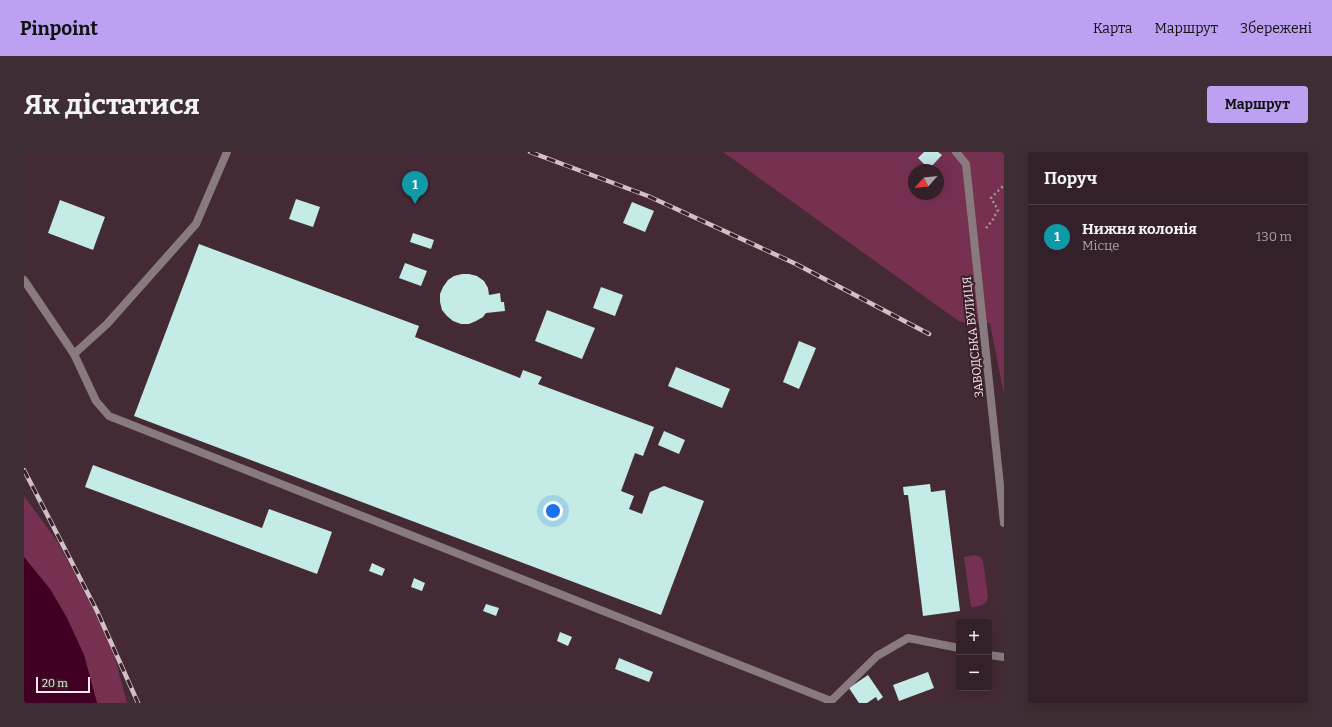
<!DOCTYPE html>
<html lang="uk">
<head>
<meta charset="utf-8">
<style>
  :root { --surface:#332028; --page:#3e2d34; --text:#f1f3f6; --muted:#a9a3a8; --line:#4e3e45; --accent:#bca0f2 }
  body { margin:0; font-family:Bitter,serif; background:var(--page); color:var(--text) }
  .controls { position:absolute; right:12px; bottom:12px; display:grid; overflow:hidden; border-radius:4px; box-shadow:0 4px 16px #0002 }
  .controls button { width:36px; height:36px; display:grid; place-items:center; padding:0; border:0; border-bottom:1px solid var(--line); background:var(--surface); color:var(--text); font:20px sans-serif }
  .compass { position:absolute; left:884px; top:12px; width:36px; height:36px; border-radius:50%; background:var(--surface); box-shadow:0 4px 16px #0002; rotate:243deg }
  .scale { position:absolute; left:12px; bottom:10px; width:54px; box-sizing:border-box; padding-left:4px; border:2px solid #f9e8ee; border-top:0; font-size:11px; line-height:14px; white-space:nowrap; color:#f9e8ee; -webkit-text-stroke:3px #39202b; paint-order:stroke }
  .you { position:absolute; left:529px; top:359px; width:14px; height:14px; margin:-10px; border:3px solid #fff; border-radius:50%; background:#1a73e8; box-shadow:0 0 0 6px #1a73e833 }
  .badge { display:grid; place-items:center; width:26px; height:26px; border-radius:50%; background:var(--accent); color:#fff; font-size:13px; font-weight:700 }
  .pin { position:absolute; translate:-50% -33px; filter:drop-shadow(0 1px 2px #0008) }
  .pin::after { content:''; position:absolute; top:21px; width:14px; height:12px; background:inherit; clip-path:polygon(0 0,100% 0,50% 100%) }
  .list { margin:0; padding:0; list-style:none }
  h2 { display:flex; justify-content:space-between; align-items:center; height:52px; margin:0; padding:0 16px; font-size:17px }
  h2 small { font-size:13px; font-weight:400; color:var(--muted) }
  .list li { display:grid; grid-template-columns:26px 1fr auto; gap:12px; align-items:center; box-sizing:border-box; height:64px; padding:0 16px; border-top:1px solid var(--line) }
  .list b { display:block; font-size:15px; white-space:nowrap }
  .list p { margin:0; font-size:13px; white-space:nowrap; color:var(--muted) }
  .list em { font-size:13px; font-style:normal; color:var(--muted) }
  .map { position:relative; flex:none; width:980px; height:551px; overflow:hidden; border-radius:4px }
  header { display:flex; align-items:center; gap:24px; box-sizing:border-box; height:56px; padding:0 20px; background:var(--accent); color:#111 }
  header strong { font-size:19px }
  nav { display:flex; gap:22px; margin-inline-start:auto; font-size:14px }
  .intro { display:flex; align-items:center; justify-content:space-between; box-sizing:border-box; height:96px; padding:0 24px }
  h1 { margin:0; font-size:28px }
  .button { padding:10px 18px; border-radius:4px; background:var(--accent); color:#111; font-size:14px; font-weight:700 }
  main { display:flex; gap:24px; padding:0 24px }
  aside { flex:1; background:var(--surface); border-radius:4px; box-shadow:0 4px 16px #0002 }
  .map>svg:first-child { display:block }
  .green { fill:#763151; fill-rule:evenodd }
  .water { fill:#410023 }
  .building { fill:#c4ebe5 }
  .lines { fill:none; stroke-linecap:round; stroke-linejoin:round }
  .path { stroke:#a69099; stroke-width:2.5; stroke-dasharray:2 3; stroke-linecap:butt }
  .lane { stroke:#887a7f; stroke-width:8 }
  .street { stroke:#887a7f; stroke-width:8 }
  .rail-casing { stroke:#d3c0c7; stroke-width:4.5 }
  .rail { stroke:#39202b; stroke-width:3; stroke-dasharray:9; stroke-linecap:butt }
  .labels { text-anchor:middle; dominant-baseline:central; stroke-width:4; stroke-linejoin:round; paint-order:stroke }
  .street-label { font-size:12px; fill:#f9e8ee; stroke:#39202b }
</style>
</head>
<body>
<header>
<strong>Pinpoint</strong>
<nav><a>Карта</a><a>Маршрут</a><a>Збережені</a></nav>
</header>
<div class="intro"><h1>Як дістатися</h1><a class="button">Маршрут</a></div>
<main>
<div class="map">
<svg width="980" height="551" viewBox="0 0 980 551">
  <rect width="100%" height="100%" fill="#442a35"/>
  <!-- green -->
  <g class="green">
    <path d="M 699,0 L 980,0 L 980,243 L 966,171 L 936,170 ZM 890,18 L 914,18 L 914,42 L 890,42 Z"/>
    <polygon points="0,344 33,389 86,488 103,551 73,551 60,503 43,466 26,437 0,405"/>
    <path d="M 951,403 L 956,405 L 959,409 L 964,445 C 962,454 955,454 947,455 L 940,405 Z"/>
  </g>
  <!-- water -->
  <polygon class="water" points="0,405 26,437 43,466 60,503 73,551 0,551"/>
  <!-- building -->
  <g class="building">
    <polygon points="900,0 914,0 918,3 905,17 894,6"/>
    <polygon points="272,47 296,55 289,75 265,67"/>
    <polygon points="36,48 81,65 69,98 24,81"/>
    <polygon points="608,50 630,59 621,80 599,71"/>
    <polygon points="389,81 410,88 407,97 386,90"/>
    <polygon points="175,92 395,174 391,185 496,226 499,218 518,225 514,232 630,275 619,304 611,301 597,339 610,344 605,357 618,362 626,340 640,334 680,349 637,463 110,264"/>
    <polygon points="381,111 403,119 397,134 375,126"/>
    <polygon points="438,122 445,122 453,124 460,129 464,136 465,143 476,141 477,150 480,150 481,159 462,161 459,165 452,169 445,172 437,172 429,169 423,164 418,158 416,150 416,142 419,135 424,128 430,124"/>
    <polygon points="577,135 599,143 591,164 569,156"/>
    <polygon points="523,158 571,176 558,207 511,189"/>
    <polygon points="775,189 792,196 775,237 759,230"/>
    <polygon points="652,215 706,237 698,256 644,234"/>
    <polygon points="640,279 661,288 655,302 634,293"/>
    <polygon points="69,313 238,376 245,357 308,380 293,422 61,335"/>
    <polygon points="906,332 907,340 921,338 936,459 899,464 884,343 880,343 879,335"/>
    <polygon points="348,411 361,417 358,424 345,419"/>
    <polygon points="390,426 401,431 398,439 387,435"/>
    <polygon points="462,452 475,456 472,464 459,459"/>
    <polygon points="536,480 548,485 544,494 533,489"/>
    <polygon points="595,506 629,520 625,530 591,517"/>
    <polygon points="904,520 910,536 875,549 869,533"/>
    <polygon points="844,523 859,545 854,549 852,545 843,551 835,551 825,536"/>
  </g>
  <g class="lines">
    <!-- path -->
    <polyline class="path" points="962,76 968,69 974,58 967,46 980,33"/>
    <!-- lane -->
    <g class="lane">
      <polyline points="203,0 172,72 83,172 50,202 72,249 85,264 807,549 804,551"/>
      <polyline points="0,128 50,202"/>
      <polyline points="965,503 980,505"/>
      <polyline points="807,549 853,504 884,486 935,496"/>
    </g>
    <!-- street -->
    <polyline class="street" points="932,0 942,12 980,371"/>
    <!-- rail casing -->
    <g class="rail-casing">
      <g id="rail">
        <polyline points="506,0 624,44 772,112 905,182"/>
        <polyline points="0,318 73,459 114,551"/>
      </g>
    </g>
    <!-- rail -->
    <use href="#rail" class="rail"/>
  </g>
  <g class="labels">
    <!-- street labels -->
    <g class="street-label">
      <text transform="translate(949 185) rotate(-96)">ЗАВОДСЬКА ВУЛИЦЯ</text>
    </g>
  </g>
</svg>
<div class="controls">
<button>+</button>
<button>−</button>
</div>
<svg class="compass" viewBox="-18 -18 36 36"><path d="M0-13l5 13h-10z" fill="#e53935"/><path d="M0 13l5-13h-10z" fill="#a9a3a8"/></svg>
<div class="scale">20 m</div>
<div class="you"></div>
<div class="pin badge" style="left:391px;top:52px;background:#0f9aa8">1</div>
</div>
<aside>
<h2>Поруч<small></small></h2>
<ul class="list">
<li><span class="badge" style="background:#0f9aa8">1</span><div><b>Нижня колонія</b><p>Місце</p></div><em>130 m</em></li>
</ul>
</aside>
</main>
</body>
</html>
